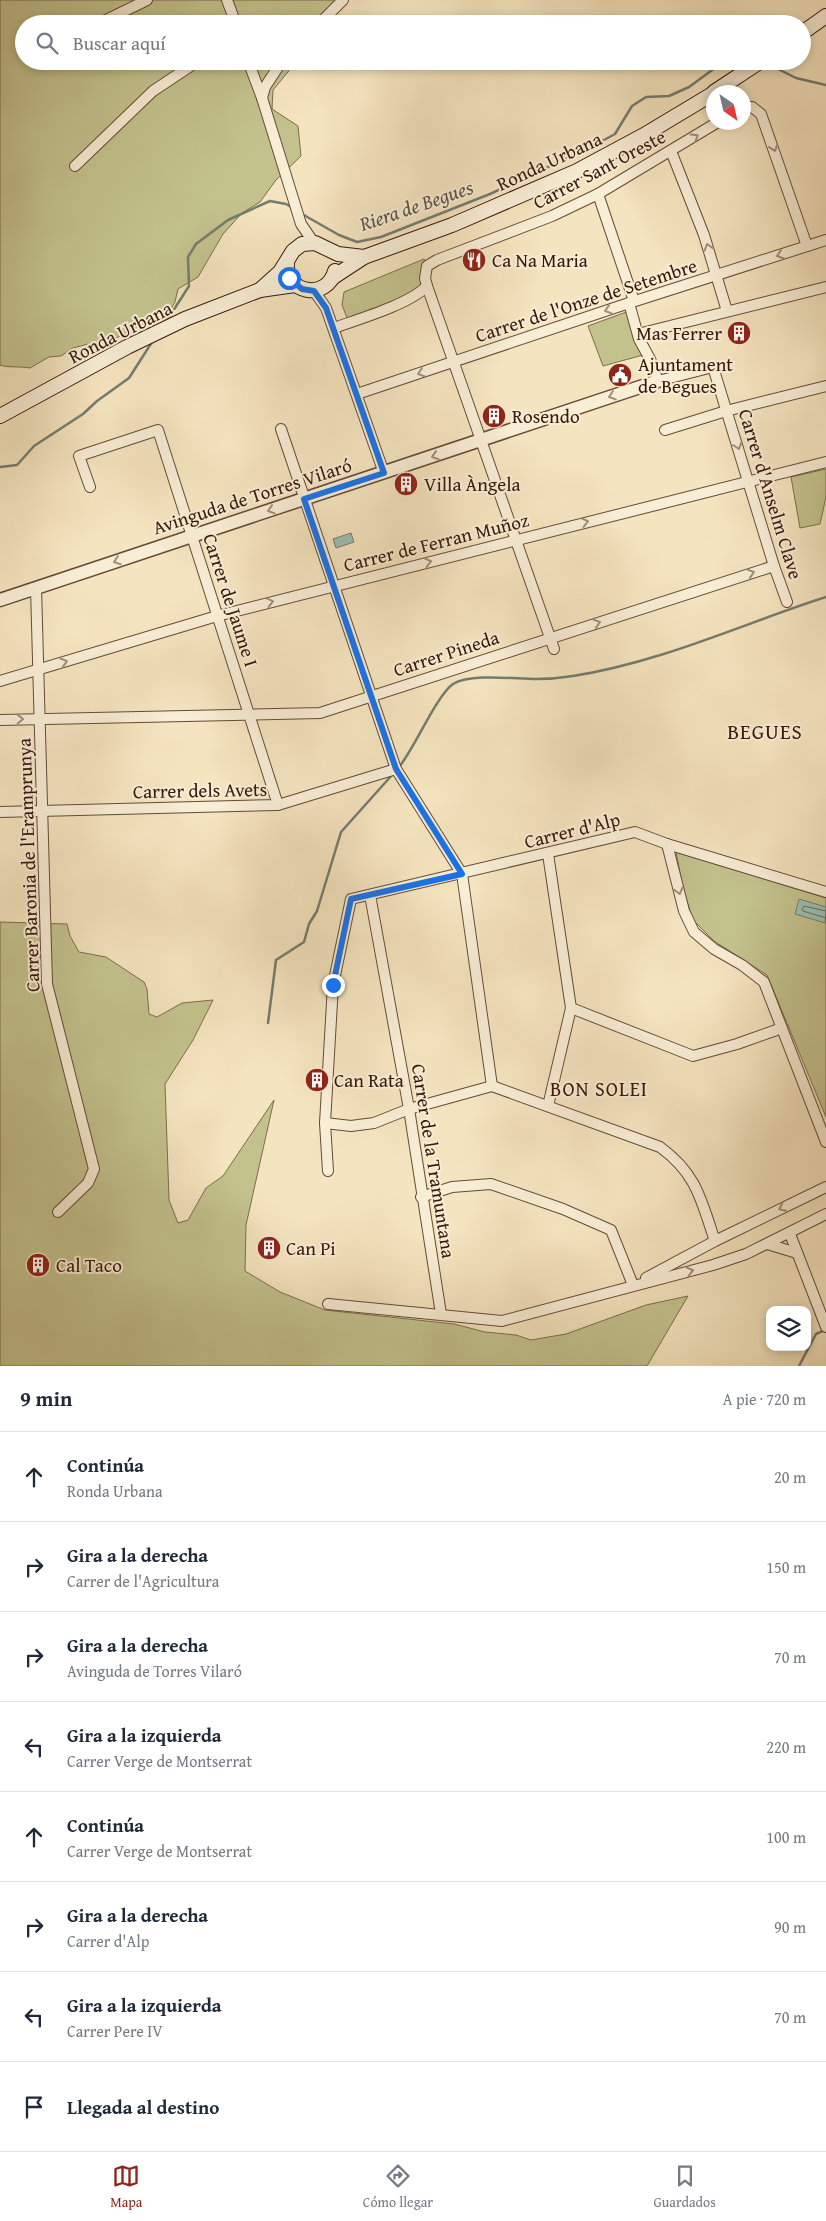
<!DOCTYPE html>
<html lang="es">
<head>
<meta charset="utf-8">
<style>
  :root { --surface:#fff; --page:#f2f2f3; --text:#1f2937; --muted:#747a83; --line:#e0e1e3; --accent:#8f2418 }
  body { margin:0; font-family:"Gentium Book Plus",serif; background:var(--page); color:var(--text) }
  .controls { position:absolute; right:15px; bottom:15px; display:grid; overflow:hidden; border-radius:10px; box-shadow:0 2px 8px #0003 }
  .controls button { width:45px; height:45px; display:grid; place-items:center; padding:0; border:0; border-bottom:1px solid var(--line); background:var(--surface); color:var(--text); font:25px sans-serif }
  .compass { position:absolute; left:706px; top:85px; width:45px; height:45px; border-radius:50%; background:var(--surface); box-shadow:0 2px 8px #0003; rotate:146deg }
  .stop { position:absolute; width:15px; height:15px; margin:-11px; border:4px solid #1a73e8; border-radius:50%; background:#fff }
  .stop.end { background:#1a73e8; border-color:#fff; box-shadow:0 1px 5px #0008 }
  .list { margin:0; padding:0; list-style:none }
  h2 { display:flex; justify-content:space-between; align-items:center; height:65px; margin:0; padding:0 20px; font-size:21px }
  h2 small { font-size:16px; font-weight:400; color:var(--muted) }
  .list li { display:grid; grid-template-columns:32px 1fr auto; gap:15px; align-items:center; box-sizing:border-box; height:90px; padding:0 20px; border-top:1px solid var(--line) }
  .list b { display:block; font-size:19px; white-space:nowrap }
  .list p { margin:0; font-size:16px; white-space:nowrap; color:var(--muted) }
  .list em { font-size:16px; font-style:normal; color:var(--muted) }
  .icon { flex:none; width:28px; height:28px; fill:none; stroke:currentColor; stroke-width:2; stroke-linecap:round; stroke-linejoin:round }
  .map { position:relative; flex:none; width:826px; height:1366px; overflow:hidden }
  .search { position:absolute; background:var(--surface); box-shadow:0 2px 8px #0003; left:15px; right:15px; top:15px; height:55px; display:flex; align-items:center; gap:12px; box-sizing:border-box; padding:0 18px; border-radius:28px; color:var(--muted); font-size:19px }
  .sheet { height:785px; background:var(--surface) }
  nav { display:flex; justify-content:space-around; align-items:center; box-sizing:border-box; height:70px; border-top:1px solid var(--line); background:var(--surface); font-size:14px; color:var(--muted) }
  nav a { display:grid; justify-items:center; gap:2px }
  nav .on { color:var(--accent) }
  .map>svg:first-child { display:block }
  .green { fill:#c3c28d; stroke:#7d6c4b }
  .water { fill:#9cbfb1; stroke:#747c6e }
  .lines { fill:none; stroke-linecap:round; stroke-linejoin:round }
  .shore { stroke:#6a6b5d; stroke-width:1 }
  .stream { stroke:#747c6e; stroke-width:2.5 }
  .minor-casing { stroke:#664a36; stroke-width:12 }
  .tertiary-casing { stroke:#664a36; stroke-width:15 }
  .secondary-casing { stroke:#371709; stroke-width:16 }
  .minor { stroke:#f8edd5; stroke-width:10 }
  .tertiary { stroke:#f8edd5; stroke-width:12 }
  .secondary { stroke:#f8edd5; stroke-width:14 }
  .oneway { stroke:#a18d79 }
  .route { stroke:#1a73e8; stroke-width:6 }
  .labels { text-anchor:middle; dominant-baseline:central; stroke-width:4; stroke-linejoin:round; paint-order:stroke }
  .street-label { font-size:19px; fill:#371709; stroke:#f8edd5 }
  .poi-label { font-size:19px; fill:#371709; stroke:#f8edd5; text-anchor:start }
  .water-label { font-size:20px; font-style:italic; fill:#5a5244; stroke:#f8edd5 }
  .neighbourhood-label { font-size:20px; letter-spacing:1px; fill:#371709; stroke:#f8edd5 }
  .quarter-label { font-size:21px; letter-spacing:1px; fill:#371709; stroke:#f8edd5 }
</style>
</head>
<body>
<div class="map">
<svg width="826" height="1366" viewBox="0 0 826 1366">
  <rect width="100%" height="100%" fill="#f4e4bf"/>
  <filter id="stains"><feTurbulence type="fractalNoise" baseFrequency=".004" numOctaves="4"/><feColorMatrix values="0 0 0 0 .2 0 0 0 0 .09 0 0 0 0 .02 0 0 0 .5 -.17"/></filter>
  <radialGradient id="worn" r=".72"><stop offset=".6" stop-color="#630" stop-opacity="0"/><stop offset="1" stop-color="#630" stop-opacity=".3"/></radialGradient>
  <!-- green -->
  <g class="green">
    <path d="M 0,0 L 335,0 L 334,18 L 328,24 L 24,24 L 24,61 L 297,61 L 273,90 L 272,109 L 298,126 L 301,156 L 276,180 L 260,202 L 242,213 L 223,234 L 198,277 L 178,289 L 175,302 L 161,326 L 142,324 L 109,342 L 88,344 L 73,348 L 61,356 L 49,357 L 30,368 C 20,366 7,368 0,365 Z"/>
    <polygon points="424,259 427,266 427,286 349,323 342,305 344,292"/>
    <polygon points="629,311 643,355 603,366 588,326"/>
    <polygon points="826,469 826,497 820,524 800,528 791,477"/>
    <polygon points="676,852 826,898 826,1117 767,975 714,941 693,920 683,888"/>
    <polygon points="0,922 67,924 70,936 79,952 106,957 144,982 147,989 149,1014 157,1017 182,1003 213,1000 193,1040 165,1084 169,1200 178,1223 188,1220 206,1188 223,1176 274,1100 246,1225 245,1271 280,1292 325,1310 454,1324 485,1332 516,1335 531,1340 566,1334 646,1305 688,1296 647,1366 0,1366"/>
  </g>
  <!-- water -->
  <g class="water">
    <polygon points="351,533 354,542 336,548 333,539"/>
    <polygon points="799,899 826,907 825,923 795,914"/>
  </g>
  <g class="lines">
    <!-- shore -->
    <polyline class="shore" points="826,911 804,906 802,909 803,911 826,918"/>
    <!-- stream -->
    <g class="stream">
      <polyline points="766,63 796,78 826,85"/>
      <polyline points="302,214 339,235 357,242 381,237 490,194 591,147 615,134 632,106 646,97 669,96 689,87 719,65 730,61"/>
      <polyline points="166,322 189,286 188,257 196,244 228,220 270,201 286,204 291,207"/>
      <polyline points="0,467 17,465 34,446 83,414 97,401 129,378 154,339"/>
      <path d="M 399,767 C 414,749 437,695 453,684 C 471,673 515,679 536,679 C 548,679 561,678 573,676 C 662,662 742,624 826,597"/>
      <polyline points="268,1023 276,960 304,942 309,924 317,911 341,832 392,775"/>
      <polyline points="799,1366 816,1334 825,1330"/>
    </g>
    <!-- minor casing -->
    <g class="minor-casing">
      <g id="minor">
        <polyline points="227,0 236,24"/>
        <polyline points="98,24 147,0"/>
        <polyline points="319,24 343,0"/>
        <polyline points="248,61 262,98 301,224 314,243"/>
        <polyline points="262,98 265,87 282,61"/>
        <polyline points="744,107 752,107 761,114 807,246"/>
        <polyline points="671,151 704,235 727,311"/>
        <polyline points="75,166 153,91 198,61"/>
        <polyline points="598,194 634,301"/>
        <polyline points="314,291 326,308 384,473"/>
        <polyline points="629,303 639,339 650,359 658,381 713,367 774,566 787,602"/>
        <path d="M 334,328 C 359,319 410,304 427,286"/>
        <polyline points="638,334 826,287"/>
        <polyline points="357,394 629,303 826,240"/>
        <polyline points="281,429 396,769 462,874 492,1086"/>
        <polyline points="665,430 726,411 826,386"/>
        <polyline points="90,487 79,456 158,430 278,805"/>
        <polyline points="36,588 47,984 94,1169 88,1183 58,1212"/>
        <polyline points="554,649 427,286 425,278 427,266 437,260 552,216 598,194 718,122"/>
        <polyline points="0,681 217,616 826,462"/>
        <polyline points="0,720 320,713 774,566"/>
        <polyline points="0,812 278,805 396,769"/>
        <polyline points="667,844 684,911 694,932 714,949 742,965 764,982 826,1142"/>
        <polyline points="370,895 409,1109 441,1314"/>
        <polyline points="571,1008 693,1056 737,1044 782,1028"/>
        <polyline points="548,1106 571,1008 548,854"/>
        <path d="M 325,1123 L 351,1126 L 374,1123 L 409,1109 L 492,1086 L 660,1147 C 697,1174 701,1200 715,1241"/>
        <polyline points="328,1171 325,1123 333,985 351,899 635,832 667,844 826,892"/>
        <polyline points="421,1197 452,1187 491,1184 563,1209 611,1230 633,1285"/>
        <polyline points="790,1234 826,1327"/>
        <polyline points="767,1244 797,1253"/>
        <polyline points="646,1278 715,1241 826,1187"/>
        <polyline points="328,1304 502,1321 713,1265 746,1254 826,1214"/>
      </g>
    </g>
    <!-- tertiary casing -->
    <g class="tertiary-casing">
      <polyline id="tertiary" points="0,600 658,381"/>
    </g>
    <!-- secondary casing -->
    <g class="secondary-casing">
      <g id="secondary">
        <polyline points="802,33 826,16"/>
        <polyline points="714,92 761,61"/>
        <path d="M 287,262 C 284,294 327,301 335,271"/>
        <polyline points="332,278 364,257 452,225 577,171 644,135 714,93"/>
        <polyline points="260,290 280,272 293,251 302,244 315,243 338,254 364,257"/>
        <polyline points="0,416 127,347 185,319 260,290 295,285"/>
      </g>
    </g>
    <!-- minor -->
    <use href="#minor" class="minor"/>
    <!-- tertiary -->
    <use href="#tertiary" class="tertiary"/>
    <!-- secondary -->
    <use href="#secondary" class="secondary"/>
  </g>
  <!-- one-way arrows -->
  <defs><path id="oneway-chevron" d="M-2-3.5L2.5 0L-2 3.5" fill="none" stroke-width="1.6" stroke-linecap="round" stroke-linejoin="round" transform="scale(1.25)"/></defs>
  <g class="oneway">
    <use href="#oneway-chevron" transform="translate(695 137) rotate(-32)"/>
    <use href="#oneway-chevron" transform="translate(774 148) rotate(71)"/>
    <use href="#oneway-chevron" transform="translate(708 247) rotate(-107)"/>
    <use href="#oneway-chevron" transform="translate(780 255) rotate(162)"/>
    <use href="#oneway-chevron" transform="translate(608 310) rotate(162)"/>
    <use href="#oneway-chevron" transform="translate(421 373) rotate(161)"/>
    <use href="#oneway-chevron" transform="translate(612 396) rotate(161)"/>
    <use href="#oneway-chevron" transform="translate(738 446) rotate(72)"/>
    <use href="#oneway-chevron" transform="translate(435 456) rotate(162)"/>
    <use href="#oneway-chevron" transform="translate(271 510) rotate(162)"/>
    <use href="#oneway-chevron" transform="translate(585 522) rotate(-14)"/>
    <use href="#oneway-chevron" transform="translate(117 561) rotate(161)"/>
    <use href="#oneway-chevron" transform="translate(428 562) rotate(-14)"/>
    <use href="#oneway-chevron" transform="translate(751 573) rotate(-18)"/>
    <use href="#oneway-chevron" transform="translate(270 602) rotate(-15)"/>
    <use href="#oneway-chevron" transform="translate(597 623) rotate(-18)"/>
    <use href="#oneway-chevron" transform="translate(64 662) rotate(-17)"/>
    <use href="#oneway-chevron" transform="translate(20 719) rotate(-1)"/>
    <use href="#oneway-chevron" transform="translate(679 891) rotate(75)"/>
    <use href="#oneway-chevron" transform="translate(782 1208) rotate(154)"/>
    <use href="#oneway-chevron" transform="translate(690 1271) rotate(-14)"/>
  </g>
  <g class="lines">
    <!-- route -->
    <polyline class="route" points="289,278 302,289 314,291 326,308 384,473 304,499 396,769 462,874 351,899 333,985"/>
  </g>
  <!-- icons -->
  <defs>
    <g id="restaurant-disc" transform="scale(1.25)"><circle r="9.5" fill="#8f2418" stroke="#f8edd5"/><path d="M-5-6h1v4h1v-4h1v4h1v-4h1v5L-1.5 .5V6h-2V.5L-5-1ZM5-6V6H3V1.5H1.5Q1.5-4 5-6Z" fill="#fff"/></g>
    <g id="building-disc" transform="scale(1.25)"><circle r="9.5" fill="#8f2418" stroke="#f8edd5"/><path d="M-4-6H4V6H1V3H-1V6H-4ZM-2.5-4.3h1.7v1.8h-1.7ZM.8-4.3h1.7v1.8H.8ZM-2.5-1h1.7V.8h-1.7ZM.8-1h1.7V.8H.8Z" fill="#fff"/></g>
    <g id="civic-disc" transform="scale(1.25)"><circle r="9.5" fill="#8f2418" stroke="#f8edd5"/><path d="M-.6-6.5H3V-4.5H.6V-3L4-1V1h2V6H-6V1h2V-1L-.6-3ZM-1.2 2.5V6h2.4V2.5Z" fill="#fff"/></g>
  </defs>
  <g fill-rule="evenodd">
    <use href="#restaurant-disc" x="474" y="260"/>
    <use href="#building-disc" x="739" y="333"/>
    <use href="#civic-disc" x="620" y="375"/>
    <use href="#building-disc" x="494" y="416"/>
    <use href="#building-disc" x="406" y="484"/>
    <use href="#building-disc" x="317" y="1080"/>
    <use href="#building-disc" x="269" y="1248"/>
    <use href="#building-disc" x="38" y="1265"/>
  </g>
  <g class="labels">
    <!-- street labels -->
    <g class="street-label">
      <text transform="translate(549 161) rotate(-25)">Ronda Urbana</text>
      <text transform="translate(599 169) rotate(-28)">Carrer Sant Oreste</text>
      <text transform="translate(586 300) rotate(-18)">Carrer de l'Onze de Setembre</text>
      <text transform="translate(120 332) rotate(-27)">Ronda Urbana</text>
      <text transform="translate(771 494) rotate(73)">Carrer d'Anselm Clave</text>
      <text transform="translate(252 496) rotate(-18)">Avinguda de Torres Vilaró</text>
      <text transform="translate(436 542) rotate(-14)">Carrer de Ferran Muñoz</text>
      <text transform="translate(231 600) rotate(72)">Carrer de Jaume I</text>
      <text transform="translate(446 653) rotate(-18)">Carrer Pineda</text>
      <text transform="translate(200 790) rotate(-1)">Carrer dels Avets</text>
      <text transform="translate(572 830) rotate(-14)">Carrer d'Alp</text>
      <text transform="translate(28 865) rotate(-92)">Carrer Baronia de l'Eramprunya</text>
      <text transform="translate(434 1161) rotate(81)">Carrer de la Tramuntana</text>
    </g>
    <!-- poi labels -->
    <g class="poi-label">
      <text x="492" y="260">Ca Na Maria</text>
      <text x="722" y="333" text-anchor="end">Mas Ferrer</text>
      <text x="638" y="364">Ajuntament<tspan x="638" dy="22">de Begues</tspan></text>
      <text x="512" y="416">Rosendo</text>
      <text x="424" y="484">Villa Àngela</text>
      <text x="334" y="1080">Can Rata</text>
      <text x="286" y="1248">Can Pi</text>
      <text x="56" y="1265">Cal Taco</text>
    </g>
    <!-- water labels -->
    <g class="water-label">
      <text transform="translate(416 205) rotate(-19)">Riera de Begues</text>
    </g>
    <!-- neighbourhood labels -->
    <g class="neighbourhood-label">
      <text x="599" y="1088">BON SOLEI</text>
    </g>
    <!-- quarter labels -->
    <g class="quarter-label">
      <text x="765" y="731">BEGUES</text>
    </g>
  </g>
  <rect width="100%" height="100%" filter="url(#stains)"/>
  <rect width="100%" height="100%" fill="url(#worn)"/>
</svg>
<div class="controls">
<button><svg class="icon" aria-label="layers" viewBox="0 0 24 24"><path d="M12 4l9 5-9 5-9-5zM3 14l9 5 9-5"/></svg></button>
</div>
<svg class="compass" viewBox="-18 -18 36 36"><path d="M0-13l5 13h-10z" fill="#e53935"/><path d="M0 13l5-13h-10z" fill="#747a83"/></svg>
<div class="stop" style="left:289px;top:278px"></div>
<div class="stop end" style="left:333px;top:985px"></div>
<div class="search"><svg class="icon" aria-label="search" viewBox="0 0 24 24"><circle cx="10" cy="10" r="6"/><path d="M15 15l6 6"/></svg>Buscar aquí</div>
</div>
<section class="sheet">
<h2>9 min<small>A pie · 720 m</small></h2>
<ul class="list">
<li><svg class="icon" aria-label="ahead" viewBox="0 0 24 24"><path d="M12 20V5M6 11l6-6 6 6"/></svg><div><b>Continúa</b><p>Ronda Urbana</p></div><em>20 m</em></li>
<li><svg class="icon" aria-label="right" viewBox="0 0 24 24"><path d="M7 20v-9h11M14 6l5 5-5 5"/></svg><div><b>Gira a la derecha</b><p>Carrer de l'Agricultura</p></div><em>150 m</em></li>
<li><svg class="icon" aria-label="right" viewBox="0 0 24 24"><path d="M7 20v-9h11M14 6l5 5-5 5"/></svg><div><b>Gira a la derecha</b><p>Avinguda de Torres Vilaró</p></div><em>70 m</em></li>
<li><svg class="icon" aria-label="left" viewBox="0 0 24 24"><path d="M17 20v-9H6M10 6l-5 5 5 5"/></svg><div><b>Gira a la izquierda</b><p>Carrer Verge de Montserrat</p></div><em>220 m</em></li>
<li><svg class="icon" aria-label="ahead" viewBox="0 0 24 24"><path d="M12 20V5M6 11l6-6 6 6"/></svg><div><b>Continúa</b><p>Carrer Verge de Montserrat</p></div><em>100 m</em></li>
<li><svg class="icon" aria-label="right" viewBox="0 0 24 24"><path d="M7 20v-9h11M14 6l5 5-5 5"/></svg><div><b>Gira a la derecha</b><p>Carrer d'Alp</p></div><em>90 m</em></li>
<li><svg class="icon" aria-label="left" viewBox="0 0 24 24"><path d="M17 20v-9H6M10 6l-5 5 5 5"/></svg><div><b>Gira a la izquierda</b><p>Carrer Pere IV</p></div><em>70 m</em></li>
<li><svg class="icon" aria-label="arrive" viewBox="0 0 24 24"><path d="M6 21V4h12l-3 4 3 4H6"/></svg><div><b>Llegada al destino</b></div></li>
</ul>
</section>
<nav>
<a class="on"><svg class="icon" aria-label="map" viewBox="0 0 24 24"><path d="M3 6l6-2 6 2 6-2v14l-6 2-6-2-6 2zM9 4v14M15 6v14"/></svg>Mapa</a>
<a><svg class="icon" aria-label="directions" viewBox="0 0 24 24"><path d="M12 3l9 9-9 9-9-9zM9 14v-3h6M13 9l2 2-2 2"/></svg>Cómo llegar</a>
<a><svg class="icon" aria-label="saved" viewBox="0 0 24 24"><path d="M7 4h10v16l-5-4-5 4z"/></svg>Guardados</a>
</nav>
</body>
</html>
